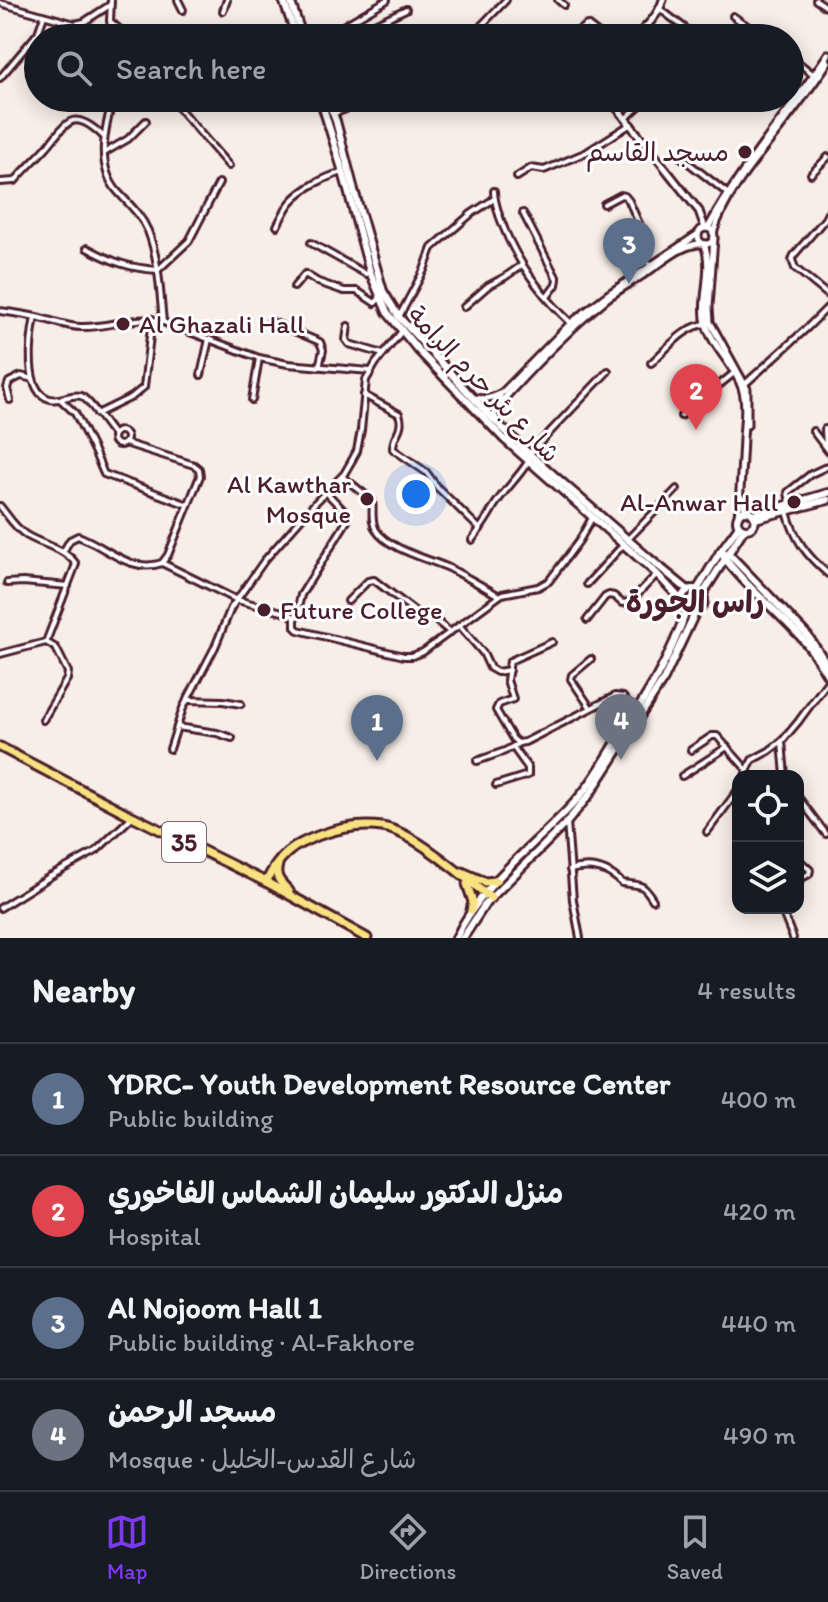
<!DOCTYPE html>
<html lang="en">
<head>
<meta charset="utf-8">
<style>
  :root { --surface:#171b24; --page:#242831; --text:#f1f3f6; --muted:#9ea1a6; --line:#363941; --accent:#7c3aed }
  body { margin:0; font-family:Itim,"Playpen Sans Arabic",sans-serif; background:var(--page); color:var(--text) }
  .controls { position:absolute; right:24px; bottom:24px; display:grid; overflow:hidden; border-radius:16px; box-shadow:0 4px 20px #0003 }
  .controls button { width:72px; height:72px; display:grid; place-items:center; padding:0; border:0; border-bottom:2px solid var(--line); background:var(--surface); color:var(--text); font:40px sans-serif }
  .you { position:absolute; left:416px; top:494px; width:28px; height:28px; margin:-20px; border:6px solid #fff; border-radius:50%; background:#1a73e8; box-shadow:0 0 0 12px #1a73e833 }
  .badge { display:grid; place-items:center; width:52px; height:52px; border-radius:50%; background:var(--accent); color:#fff; font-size:26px; font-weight:700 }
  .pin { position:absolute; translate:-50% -66px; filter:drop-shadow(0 2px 4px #0008) }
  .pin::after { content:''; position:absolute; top:42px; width:28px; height:24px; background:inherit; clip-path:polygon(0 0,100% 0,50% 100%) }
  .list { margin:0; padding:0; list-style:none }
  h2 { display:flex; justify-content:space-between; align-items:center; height:104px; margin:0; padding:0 32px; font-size:34px }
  h2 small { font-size:26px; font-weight:400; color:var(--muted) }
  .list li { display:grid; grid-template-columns:52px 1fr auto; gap:24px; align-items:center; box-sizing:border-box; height:112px; padding:0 32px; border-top:2px solid var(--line) }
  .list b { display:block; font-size:30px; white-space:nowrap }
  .list p { margin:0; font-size:26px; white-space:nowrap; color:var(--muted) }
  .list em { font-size:26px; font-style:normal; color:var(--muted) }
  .icon { flex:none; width:44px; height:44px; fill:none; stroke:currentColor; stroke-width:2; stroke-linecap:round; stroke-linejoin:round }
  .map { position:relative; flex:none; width:828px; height:938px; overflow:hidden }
  .search { position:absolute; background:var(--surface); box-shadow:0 4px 20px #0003; left:24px; right:24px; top:24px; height:88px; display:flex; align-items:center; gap:20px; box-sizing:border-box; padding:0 28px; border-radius:44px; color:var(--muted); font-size:30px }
  .sheet { height:552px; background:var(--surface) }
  nav { display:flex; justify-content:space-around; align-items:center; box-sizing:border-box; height:112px; border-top:2px solid var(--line); background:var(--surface); font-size:22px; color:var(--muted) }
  nav a { display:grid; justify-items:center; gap:4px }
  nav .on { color:var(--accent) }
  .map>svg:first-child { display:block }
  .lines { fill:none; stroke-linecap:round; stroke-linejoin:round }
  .minor-casing { stroke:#4a1f2b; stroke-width:10 }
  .tertiary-casing { stroke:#4a1f2b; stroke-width:11 }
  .secondary-casing { stroke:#4a1f2b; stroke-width:12 }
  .trunk-casing { stroke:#4a1f2b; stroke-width:13 }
  .minor { stroke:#fff; stroke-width:4 }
  .tertiary { stroke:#fff; stroke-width:5 }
  .secondary { stroke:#fff; stroke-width:6 }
  .trunk { stroke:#f7e281; stroke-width:7 }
  .poi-dot { fill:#4a1f2b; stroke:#fff; stroke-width:3 }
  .labels { text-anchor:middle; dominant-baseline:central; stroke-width:6; stroke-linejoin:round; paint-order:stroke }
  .shield { fill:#fff; stroke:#80626b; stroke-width:2 }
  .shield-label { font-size:24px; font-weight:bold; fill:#4a1f2b }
  .poi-label { font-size:26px; fill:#4a1f2b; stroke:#fff; text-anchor:end }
  .street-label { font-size:26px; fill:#4a1f2b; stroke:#fff }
  .quarter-label { font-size:30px; font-weight:bold; fill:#4a1f2b; stroke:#fff }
</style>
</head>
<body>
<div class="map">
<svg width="828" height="938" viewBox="0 0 828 938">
  <rect width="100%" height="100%" fill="#f8eee8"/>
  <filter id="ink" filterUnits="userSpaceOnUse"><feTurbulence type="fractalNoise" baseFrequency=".0125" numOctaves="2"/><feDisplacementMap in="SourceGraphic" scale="16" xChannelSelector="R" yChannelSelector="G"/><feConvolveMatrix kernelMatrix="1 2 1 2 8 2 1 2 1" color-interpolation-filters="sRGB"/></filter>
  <g filter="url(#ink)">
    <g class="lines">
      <!-- minor casing -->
      <g class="minor-casing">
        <g id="minor">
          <polyline points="111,0 110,21 113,38"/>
          <polyline points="178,0 183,10"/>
          <polyline points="558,0 564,5"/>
          <polyline points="816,0 828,8"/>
          <polyline points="0,3 75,24 84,22 110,5"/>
          <polyline points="660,9 698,38"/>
          <polyline points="223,11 227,0"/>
          <polyline points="733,16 765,38"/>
          <polyline points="111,22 130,38"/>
          <polyline points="481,26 506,0"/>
          <polyline points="573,34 587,25 604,38"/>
          <polyline points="315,38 341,27 387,0"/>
          <polyline points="364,38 370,26 406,9"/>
          <polyline points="790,56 814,75"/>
          <polyline points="0,78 38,33 44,16"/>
          <path d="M 113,98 C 105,128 95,166 118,192 C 130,205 141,215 148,231 C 159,259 160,292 163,322 L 259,358 L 288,364 L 370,371"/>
          <polyline points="170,98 229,166"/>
          <path d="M 333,114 C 347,108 360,105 373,98"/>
          <polyline points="626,118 648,98"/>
          <polyline points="104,153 128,139 146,121"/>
          <polyline points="677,154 727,193"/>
          <polyline points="811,174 828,157"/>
          <polyline points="517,177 531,168 544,170 587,152 631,124"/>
          <path d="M 0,182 L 15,181 C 24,170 35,160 45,149 C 67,124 71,106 103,136"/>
          <path d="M 494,191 C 494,200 497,207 499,215 C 513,256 539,293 571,323"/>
          <polyline points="604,204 621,195 625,196 629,201 649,246 644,256 650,265"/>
          <polyline points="523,213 557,279 556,285 547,297"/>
          <polyline points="828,213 825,219 794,255 792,260 795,268 828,295"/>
          <path d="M 277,226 C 281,219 285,209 291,202 C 303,188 325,177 343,172"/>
          <polyline points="311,243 366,274 370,272"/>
          <path d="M 87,248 C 113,262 128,268 158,270 L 189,241 L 219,183"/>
          <polyline points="294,287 305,274 318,282 344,291 357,291 375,303 380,298"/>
          <polyline points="464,307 488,286 505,277 522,265"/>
          <path d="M 0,311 C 15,313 30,315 44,319 C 56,322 69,327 81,327 C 110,328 136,314 163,322"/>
          <path d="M 35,317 C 31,337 23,392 50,399 C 61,402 70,393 81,396 C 88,398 107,427 114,435"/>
          <polyline points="399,317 424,270 432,248 471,214 494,199"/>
          <polyline points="270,321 320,342 323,350 319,367"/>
          <polyline points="348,326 346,340 349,344 383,354"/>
          <path d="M 651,363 C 667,349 686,324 708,324"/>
          <polyline points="201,375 209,339"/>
          <polyline points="745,384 807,328 828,307"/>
          <path d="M 364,395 L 399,414 C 405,430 392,435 393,449 L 426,472 L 437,487 L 480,529"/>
          <polyline points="60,399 75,413 94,451 104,474 188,505"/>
          <polyline points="10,400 7,388 9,382 21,376 33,379"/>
          <polyline points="252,400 259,358"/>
          <polyline points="97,414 132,397 144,387 152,319"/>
          <polyline points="681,416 734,373"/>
          <polyline points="825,429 826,446"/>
          <polyline points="813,431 828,451"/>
          <circle cx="120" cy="438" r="7"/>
          <polyline points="529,454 608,371"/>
          <path d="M 343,477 L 372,500 C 374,510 370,520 376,530 C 388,549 429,559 449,568 C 466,577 483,586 499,596"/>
          <polyline points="790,504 788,492 811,474 828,466"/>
          <path d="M 0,506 C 8,516 15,528 26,535 C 42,545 65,548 76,564 L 46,642 L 0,654"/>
          <path d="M 787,512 C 795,540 806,555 828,574"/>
          <polyline points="628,539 677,489"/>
          <path d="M 472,540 C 480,529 487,519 493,508 C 503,491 518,478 528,462"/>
          <path d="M 63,552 L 70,540 L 78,536 C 106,546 130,574 162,563 L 168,555 L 200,476 L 199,469 L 194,465 L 125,443"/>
          <polyline points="162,563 237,600 290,614 295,618 295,627 298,630 404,656 412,656 423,652 502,594 538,587 549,581 579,541 592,518"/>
          <polyline points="7,583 23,582 68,586"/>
          <polyline points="587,584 624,544"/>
          <polyline points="348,601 368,581 374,580 417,613 434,619 450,632"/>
          <polyline points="295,620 301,595 347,521 346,513 326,492"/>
          <polyline points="587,620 605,597 609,595 614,596 622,603 630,602 657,574"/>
          <polyline points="459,625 483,653 490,668 497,672 509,670"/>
          <polyline points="552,642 510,661 507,680 513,699 499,704 496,710 513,739 518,743 525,742 615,696 623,697 635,713"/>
          <polyline points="187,700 223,701 241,704"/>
          <polyline points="590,707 571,679 572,675 591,659"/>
          <polyline points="43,720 67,679 68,672 56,648 46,642"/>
          <polyline points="177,727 217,733 232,738"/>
          <polyline points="782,741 785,776"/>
          <polyline points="170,749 183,708 215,647 231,608 264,561 315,503 344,474 351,462 357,451 361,430 366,380 376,363 402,331"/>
          <polyline points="691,750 712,736 717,736 748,771"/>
          <polyline points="477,761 505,751 519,743"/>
          <polyline points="682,776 727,747"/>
          <polyline points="745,776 752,760 769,751 782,741 798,722 828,681"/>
          <polyline points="496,785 528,775 528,768 513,747"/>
          <polyline points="798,797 826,834"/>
          <polyline points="567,822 573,900 580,938"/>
          <polyline points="707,832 738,790"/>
          <polyline points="798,859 810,870 809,874 798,880"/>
          <path d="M 570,870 C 590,864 607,868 622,883 C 641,886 642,882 653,900"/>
          <polyline points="0,908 51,876 96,851 132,817"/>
          <polyline points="781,908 793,938"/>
        </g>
      </g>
      <!-- tertiary casing -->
      <g class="tertiary-casing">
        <g id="tertiary">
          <path d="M 634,38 C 646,27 658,16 663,0"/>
          <polyline points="609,98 699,211 705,228"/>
          <circle cx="706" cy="236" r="8"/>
          <path d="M 708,228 C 742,166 789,113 828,54"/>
          <path d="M 713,233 C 726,193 754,161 780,128 C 797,106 813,85 828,62"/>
          <polyline points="714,238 709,307 710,322 747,389 747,425"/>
          <path d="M 704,244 C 714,270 700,298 706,324 C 712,346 735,366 742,388 C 747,403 744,422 743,438 C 742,464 740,491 738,518"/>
          <path d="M 474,398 C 484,400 494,398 503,392 L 571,323 L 607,295 L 698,234"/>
          <polyline points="485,413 500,396"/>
          <path d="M 498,423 L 494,414 L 495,409 C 529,370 566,332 606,299 C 621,288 638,279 653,268 C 668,258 684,243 703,244"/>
          <polyline points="741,497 746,511"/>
        </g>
      </g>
      <!-- secondary casing -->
      <g class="secondary-casing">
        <g id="secondary">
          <polyline points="283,0 297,38"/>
          <polyline points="290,0 303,38"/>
          <polyline points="320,98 343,172 370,272 387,312 418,350 504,439 657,574 683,602"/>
          <polyline points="327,98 336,121 354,190 383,291 399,317 486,412 525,450 650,559 688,590"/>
          <circle cx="746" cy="520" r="9"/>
          <polyline points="753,515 828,493"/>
          <polyline points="755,519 828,500"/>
          <path d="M 720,552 C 741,581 769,604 794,630 C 808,643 818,660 828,676"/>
          <polyline points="720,552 729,554 808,636 828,666"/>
          <circle cx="693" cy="600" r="11"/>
          <polyline points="697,590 720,552 739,526"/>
          <polyline points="702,595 744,529"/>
          <path d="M 456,938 C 481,884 533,847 573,804 C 590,786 602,765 615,744 C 644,701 671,658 687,608"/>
          <polyline points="463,938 486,903 567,822 590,794 664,679 697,609"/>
        </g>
      </g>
      <!-- trunk casing -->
      <g class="trunk-casing">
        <g id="trunk">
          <polyline points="0,747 128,814 266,882 367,938"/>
          <path d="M 278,865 C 274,877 281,883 289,891"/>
          <polyline points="462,872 485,882 496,881"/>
          <path d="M 266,882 C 279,856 292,845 320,835 C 340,828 360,824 382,827 C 415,832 463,877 491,898"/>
          <polyline points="467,884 473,902 471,910"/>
        </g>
      </g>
      <!-- minor -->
      <use href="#minor" class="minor"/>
      <!-- tertiary -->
      <use href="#tertiary" class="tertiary"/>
      <!-- secondary -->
      <use href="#secondary" class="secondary"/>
      <!-- trunk -->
      <use href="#trunk" class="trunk"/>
    </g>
  </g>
  <!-- markers -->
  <g class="poi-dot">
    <circle cx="745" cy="152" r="8"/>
    <circle cx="123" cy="324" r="8"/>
    <circle cx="367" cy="499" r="8"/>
    <circle cx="794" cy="502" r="8"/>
    <circle cx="264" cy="610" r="8"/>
  </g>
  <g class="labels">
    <!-- shield labels -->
    <rect class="shield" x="162" y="822" width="44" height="40" rx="6"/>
    <g class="shield-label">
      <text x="184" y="842">35</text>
    </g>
    <!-- poi labels -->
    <g class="poi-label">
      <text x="729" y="152">مسجد القاسم</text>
      <text x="139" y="324" text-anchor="start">Al Ghazali Hall</text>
      <text x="351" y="484">Al Kawthar<tspan x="351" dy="30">Mosque</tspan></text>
      <text x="778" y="502">Al-Anwar Hall</text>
      <text x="280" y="610" text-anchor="start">Future College</text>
    </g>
    <!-- street labels -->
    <g class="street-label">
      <text transform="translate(484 384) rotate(46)">شارع بئر حرم الرامة</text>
    </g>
    <!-- quarter labels -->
    <g class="quarter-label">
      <text x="695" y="601">راس الجورة</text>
    </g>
  </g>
</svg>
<div class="controls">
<button><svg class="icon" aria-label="locate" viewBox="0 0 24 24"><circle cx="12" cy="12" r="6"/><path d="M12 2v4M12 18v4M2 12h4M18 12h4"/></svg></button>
<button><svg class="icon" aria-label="layers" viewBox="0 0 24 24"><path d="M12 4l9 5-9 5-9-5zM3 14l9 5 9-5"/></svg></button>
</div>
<div class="you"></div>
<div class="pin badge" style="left:377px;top:761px;background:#5c6f8a">1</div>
<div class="pin badge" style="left:696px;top:430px;background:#e0444e">2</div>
<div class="pin badge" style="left:629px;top:284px;background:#5c6f8a">3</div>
<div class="pin badge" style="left:621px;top:760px;background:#6b7280">4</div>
<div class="search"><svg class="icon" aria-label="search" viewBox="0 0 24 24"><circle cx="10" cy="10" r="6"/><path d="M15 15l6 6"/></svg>Search here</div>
</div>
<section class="sheet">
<h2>Nearby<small>4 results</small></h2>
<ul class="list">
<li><span class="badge" style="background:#5c6f8a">1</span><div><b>YDRC- Youth Development Resource Center</b><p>Public building</p></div><em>400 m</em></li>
<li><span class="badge" style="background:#e0444e">2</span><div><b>منزل الدكتور سليمان الشماس الفاخوري</b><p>Hospital</p></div><em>420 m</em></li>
<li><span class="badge" style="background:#5c6f8a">3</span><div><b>Al Nojoom Hall 1</b><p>Public building · Al-Fakhore</p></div><em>440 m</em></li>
<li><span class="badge" style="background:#6b7280">4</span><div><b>مسجد الرحمن</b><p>Mosque · شارع القدس-الخليل</p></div><em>490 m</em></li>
</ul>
</section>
<nav>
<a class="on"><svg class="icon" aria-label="map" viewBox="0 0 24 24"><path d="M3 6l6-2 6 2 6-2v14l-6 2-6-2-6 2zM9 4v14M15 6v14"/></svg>Map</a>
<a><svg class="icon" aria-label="directions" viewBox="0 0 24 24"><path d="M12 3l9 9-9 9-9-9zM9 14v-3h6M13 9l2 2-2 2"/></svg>Directions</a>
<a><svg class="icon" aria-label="saved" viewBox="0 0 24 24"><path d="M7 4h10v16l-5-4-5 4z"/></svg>Saved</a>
</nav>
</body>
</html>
